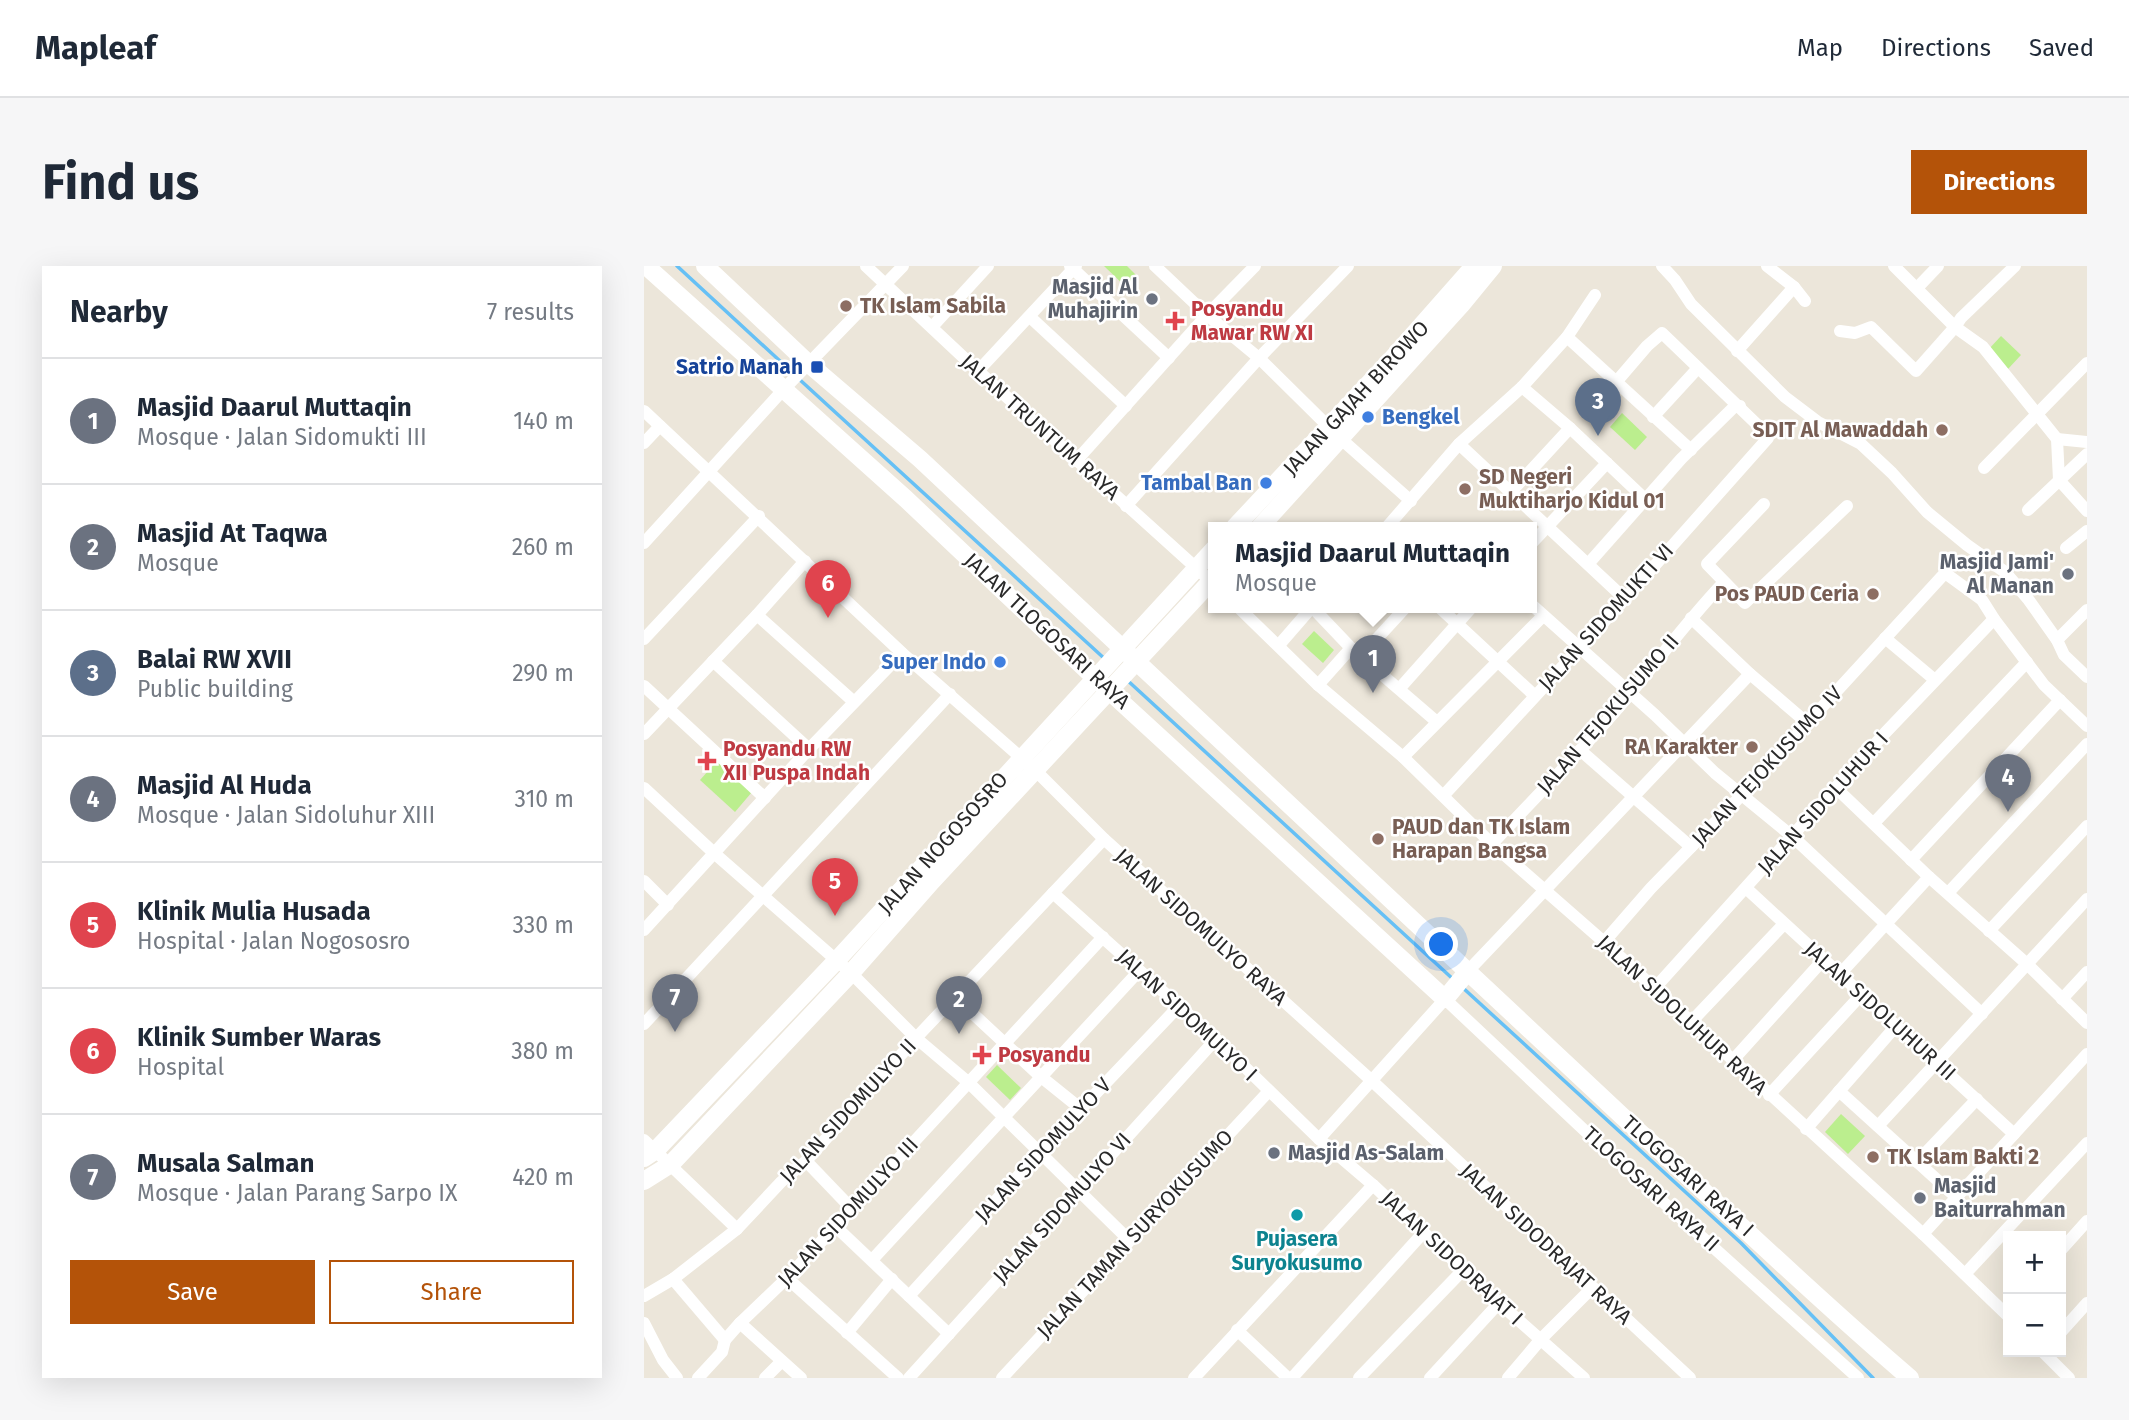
<!DOCTYPE html>
<html lang="en">
<head>
<meta charset="utf-8">
<style>
  :root { --surface:#fff; --page:#f6f6f7; --text:#1f2937; --muted:#747a83; --line:#e0e1e3; --accent:#b45309 }
  body { margin:0; font-family:"Fira Sans",sans-serif; background:var(--page); color:var(--text) }
  .controls { position:absolute; right:21px; bottom:21px; display:grid; overflow:hidden; border-radius:0px; box-shadow:0 7px 28px #0002 }
  .controls button { width:63px; height:63px; display:grid; place-items:center; padding:0; border:0; border-bottom:2px solid var(--line); background:var(--surface); color:var(--text); font:35px sans-serif }
  .you { position:absolute; left:798px; top:679px; width:24px; height:24px; margin:-18px; border:5px solid #fff; border-radius:50%; background:#1a73e8; box-shadow:0 0 0 10px #1a73e833 }
  .badge { display:grid; place-items:center; width:46px; height:46px; border-radius:50%; background:var(--accent); color:#fff; font-size:23px; font-weight:700 }
  .pin { position:absolute; translate:-50% -58px; filter:drop-shadow(0 2px 4px #0008) }
  .pin::after { content:''; position:absolute; top:37px; width:24px; height:21px; background:inherit; clip-path:polygon(0 0,100% 0,50% 100%) }
  .popup { position:absolute; left:564px; top:256px; width:329px; height:91px; box-sizing:border-box; display:grid; place-content:center; border-radius:0px; background:var(--surface); filter:drop-shadow(0 2px 5px #0005); font-size:23px; white-space:nowrap; color:var(--muted) }
  .popup b { font-size:26px; color:var(--text) }
  .popup::after { content:''; position:absolute; left:50%; top:100%; margin-left:-14px; border:14px solid transparent; border-top-color:var(--surface) }
  .list { margin:0; padding:0; list-style:none }
  h2 { display:flex; justify-content:space-between; align-items:center; height:91px; margin:0; padding:0 28px; font-size:30px }
  h2 small { font-size:23px; font-weight:400; color:var(--muted) }
  .list li { display:grid; grid-template-columns:46px 1fr auto; gap:21px; align-items:center; box-sizing:border-box; height:126px; padding:0 28px; border-top:2px solid var(--line) }
  .list b { display:block; font-size:26px; white-space:nowrap }
  .list p { margin:0; font-size:23px; white-space:nowrap; color:var(--muted) }
  .list em { font-size:23px; font-style:normal; color:var(--muted) }
  .actions { display:flex; gap:14px; padding:21px 28px }
  .actions a { flex:1; padding:16px 0; border:2px solid var(--accent); border-radius:0px; text-align:center; font-size:24px; color:var(--accent) }
  .actions .main { background:var(--accent); color:#fff }
  .map { position:relative; flex:none; width:1443px; height:1112px; overflow:hidden; border-radius:0px }
  header { display:flex; align-items:center; gap:42px; box-sizing:border-box; height:98px; padding:0 35px; background:var(--surface); border-bottom:2px solid var(--line) }
  header strong { font-size:33px }
  nav { display:flex; gap:38px; margin-inline-start:auto; font-size:24px }
  .intro { display:flex; align-items:center; justify-content:space-between; box-sizing:border-box; height:168px; padding:0 42px }
  h1 { margin:0; font-size:49px }
  .button { padding:18px 32px; border-radius:0px; background:var(--accent); color:#fff; font-size:24px; font-weight:700 }
  main { display:flex; gap:42px; padding:0 42px }
  aside { flex:1; background:var(--surface); border-radius:0px; box-shadow:0 7px 28px #0002 }
  .map>svg:first-child { display:block }
  .pitch { fill:#bbee8e }
  .lines { fill:none; stroke-linecap:round; stroke-linejoin:round }
  .stream { stroke:#66c0f5; stroke-width:3.5 }
  .street { stroke:#fff; stroke-width:12 }
  .secondary { stroke:#fff; stroke-width:18 }
  .worship-dot { fill:#6b7280; stroke:#fff; stroke-width:2.5 }
  .education-dot { fill:#8d6e63; stroke:#fff; stroke-width:2.5 }
  .health-dot { fill:#e0444e; stroke:#fff; stroke-width:2.5 }
  .transit-dot { fill:#1a4fb4; stroke:#fff; stroke-width:2.5 }
  .shop-dot { fill:#3f7fe0; stroke:#fff; stroke-width:2.5 }
  .culture-dot { fill:#0f9aa8; stroke:#fff; stroke-width:2.5 }
  .labels { text-anchor:middle; dominant-baseline:central; stroke-width:5; stroke-linejoin:round; paint-order:stroke }
  .worship-label { font-size:21px; font-weight:bold; fill:#5b616d; stroke:#fff; text-anchor:end }
  .education-label { font-size:21px; font-weight:bold; fill:#785e54; stroke:#fff; text-anchor:start }
  .health-label { font-size:21px; font-weight:bold; fill:#be3a42; stroke:#fff; text-anchor:start }
  .transit-label { font-size:21px; font-weight:bold; fill:#164399; stroke:#fff; text-anchor:end }
  .street-label { font-size:21px; fill:#292929; stroke:#fff }
  .shop-label { font-size:21px; font-weight:bold; fill:#366cbe; stroke:#fff; text-anchor:end }
  .culture-label { font-size:21px; font-weight:bold; fill:#0d838f; stroke:#fff }
</style>
</head>
<body>
<header>
<strong>Mapleaf</strong>
<nav><a>Map</a><a>Directions</a><a>Saved</a></nav>
</header>
<div class="intro"><h1>Find us</h1><a class="button">Directions</a></div>
<main>
<aside>
<h2>Nearby<small>7 results</small></h2>
<ul class="list">
<li><span class="badge" style="background:#6b7280">1</span><div><b>Masjid Daarul Muttaqin</b><p>Mosque · Jalan Sidomukti III</p></div><em>140 m</em></li>
<li><span class="badge" style="background:#6b7280">2</span><div><b>Masjid At Taqwa</b><p>Mosque</p></div><em>260 m</em></li>
<li><span class="badge" style="background:#5c6f8a">3</span><div><b>Balai RW XVII</b><p>Public building</p></div><em>290 m</em></li>
<li><span class="badge" style="background:#6b7280">4</span><div><b>Masjid Al Huda</b><p>Mosque · Jalan Sidoluhur XIII</p></div><em>310 m</em></li>
<li><span class="badge" style="background:#e0444e">5</span><div><b>Klinik Mulia Husada</b><p>Hospital · Jalan Nogososro</p></div><em>330 m</em></li>
<li><span class="badge" style="background:#e0444e">6</span><div><b>Klinik Sumber Waras</b><p>Hospital</p></div><em>380 m</em></li>
<li><span class="badge" style="background:#6b7280">7</span><div><b>Musala Salman</b><p>Mosque · Jalan Parang Sarpo IX</p></div><em>420 m</em></li>
</ul>
<div class="actions"><a class="main">Save</a><a>Share</a></div>
</aside>
<div class="map">
<svg width="1443" height="1112" viewBox="0 0 1443 1112">
  <rect width="100%" height="100%" fill="#ece6da"/>
  <!-- pitch -->
  <g class="pitch">
    <polygon points="460,0 483,0 494,11 483,22"/>
    <polygon points="1357,70 1377,89 1364,103 1344,84"/>
    <polygon points="978,147 1003,171 991,184 966,161"/>
    <polygon points="670,365 690,384 679,397 658,378"/>
    <polygon points="74,494 108,526 91,546 56,514"/>
    <polygon points="353,799 377,822 366,834 342,811"/>
    <polygon points="1197,848 1221,870 1204,888 1181,866"/>
  </g>
  <g class="lines">
    <!-- stream -->
    <g class="stream">
      <polyline points="33,0 150,108"/>
      <polyline points="155,113 462,394"/>
      <polyline points="483,414 810,714"/>
      <polyline points="818,721 1097,977 1229,1112"/>
    </g>
    <!-- street -->
    <g class="street">
      <polyline points="222,0 334,105 570,318"/>
      <polyline points="426,0 525,92"/>
      <polyline points="511,0 563,49 615,92 697,173 767,235"/>
      <polyline points="1018,0 1031,14 1047,38 1141,131 1174,156 1217,178 1248,207 1283,246 1323,279 1361,306 1384,333 1413,374 1420,389 1443,411"/>
      <polyline points="1123,0 1150,21 1161,35"/>
      <polyline points="1250,0 1311,61 1339,81 1413,173 1415,214 1443,245"/>
      <polyline points="1273,22 1294,0"/>
      <polyline points="386,51 482,140"/>
      <polyline points="288,61 344,0"/>
      <polyline points="1196,65 1211,67 1227,61 1272,105 1311,61 1317,52 1371,0"/>
      <polyline points="923,71 1047,184"/>
      <polyline points="1093,85 1150,21"/>
      <polyline points="334,105 432,0"/>
      <polyline points="878,121 926,162 1001,233"/>
      <polyline points="0,145 258,387 391,504 460,573 727,814 1046,1112"/>
      <polyline points="1009,151 1054,102"/>
      <polyline points="1413,173 1443,176"/>
      <polyline points="0,177 16,160"/>
      <polyline points="815,178 981,333"/>
      <polyline points="432,195 563,49 611,0"/>
      <polyline points="1340,202 1443,97"/>
      <polyline points="866,227 926,162"/>
      <polyline points="1120,238 1063,298 1101,337 1203,240"/>
      <polyline points="482,240 615,92 704,0"/>
      <polyline points="1384,244 1443,188"/>
      <polyline points="743,261 815,178 878,121 923,71 951,29"/>
      <polyline points="0,277 139,124 259,0"/>
      <polyline points="888,277 963,197"/>
      <polyline points="1422,282 1443,265"/>
      <polyline points="945,297 1037,193 1090,141 1096,140"/>
      <polyline points="888,339 1011,449 1071,507 1149,571 1338,748"/>
      <polyline points="594,341 674,419 759,491 848,578 960,676 1279,968 1364,1050"/>
      <polyline points="668,341 707,382 793,456"/>
      <polyline points="795,341 891,430"/>
      <polyline points="113,349 209,435"/>
      <polyline points="1047,352 1106,408 1162,456"/>
      <polyline points="1241,372 1291,414"/>
      <polyline points="0,373 115,250"/>
      <polyline points="1413,374 1443,344"/>
      <polyline points="635,379 668,341"/>
      <polyline points="717,390 762,341"/>
      <polyline points="69,395 165,483"/>
      <polyline points="674,419 707,382"/>
      <polyline points="0,420 121,532"/>
      <polyline points="756,422 828,341"/>
      <polyline points="0,468 113,349 161,295"/>
      <polyline points="936,484 1047,581"/>
      <polyline points="759,491 899,350"/>
      <polyline points="0,522 70,587 207,707 272,772 324,816 485,974"/>
      <polyline points="1192,522 1285,611 1383,698 1443,757"/>
      <polyline points="800,529 981,333 1124,172 1124,169 1018,67 1003,80 973,115"/>
      <polyline points="1230,557 1383,396"/>
      <path d="M 848,578 C 894,528 943,480 986,428 C 1017,390 1046,352 1079,317"/>
      <polyline points="1267,594 1416,434"/>
      <polyline points="0,615 24,639"/>
      <polyline points="1103,623 1370,868"/>
      <polyline points="409,627 572,773 675,873 729,919 855,1037 940,1112"/>
      <polyline points="1304,627 1443,478"/>
      <polyline points="0,664 165,483 258,387"/>
      <polyline points="1345,665 1443,560"/>
      <polyline points="960,676 1007,622 1091,536 1301,307 1338,334 1350,353 1400,419 1443,460"/>
      <polyline points="824,705 1106,408"/>
      <polyline points="1196,708 1285,611"/>
      <polyline points="1010,723 1241,467 1350,353"/>
      <polyline points="312,732 396,810 437,843"/>
      <polyline points="1418,733 1443,706"/>
      <polyline points="1047,756 1140,658"/>
      <polyline points="0,758 306,428"/>
      <polyline points="1089,794 1180,693"/>
      <polyline points="1195,825 1312,931"/>
      <polyline points="1125,829 1217,729"/>
      <polyline points="1234,860 1443,633"/>
      <polyline points="1162,863 1252,760"/>
      <polyline points="675,873 801,733 956,879 1214,1112"/>
      <polyline points="0,874 93,963"/>
      <polyline points="162,895 208,943"/>
      <polyline points="1273,896 1333,833"/>
      <polyline points="191,960 305,1068"/>
      <polyline points="1279,968 1443,788"/>
      <polyline points="1417,984 1443,955"/>
      <polyline points="228,994 495,705"/>
      <polyline points="1321,1008 1443,877"/>
      <polyline points="143,1012 254,1112"/>
      <polyline points="29,1013 81,1074"/>
      <polyline points="0,1030 29,1013 93,963 137,916 162,895 272,772 460,573"/>
      <polyline points="265,1030 396,886 535,740"/>
      <polyline points="0,1057 19,1094 33,1112"/>
      <polyline points="96,1057 157,1112"/>
      <polyline points="593,1064 644,1112"/>
      <polyline points="1417,1066 1443,1037"/>
      <polyline points="203,1067 248,1013"/>
      <polyline points="1399,1086 1425,1112"/>
      <polyline points="54,1112 78,1086 81,1074 96,1057 143,1012 208,943 459,671"/>
      <polyline points="121,1112 137,1096"/>
      <polyline points="265,1112 572,773"/>
      <polyline points="358,1112 625,825"/>
      <polyline points="550,1112 729,919"/>
      <polyline points="648,1112 779,967"/>
      <polyline points="715,1112 820,1003"/>
      <polyline points="786,1112 855,1037"/>
      <polyline points="864,1112 897,1073 948,1022"/>
    </g>
    <!-- secondary -->
    <g class="secondary">
      <polyline points="2,0 262,233 450,411 801,733 824,705"/>
      <path d="M 61,0 L 165,98 L 276,193 L 978,850 C 1074,937 1167,1028 1266,1112"/>
      <polyline points="591,261 748,93 830,0"/>
      <polyline points="616,261 817,39 849,0"/>
      <polyline points="0,892 12,884 193,694 570,283"/>
      <polyline points="0,915 27,898 207,707 288,615 570,312"/>
    </g>
  </g>
  <!-- markers -->
  <g class="worship-dot">
    <circle cx="508" cy="33" r="7"/>
    <circle cx="1424" cy="308" r="7"/>
    <circle cx="630" cy="887" r="7"/>
    <circle cx="1276" cy="932" r="7"/>
  </g>
  <g class="education-dot">
    <circle cx="202" cy="40" r="7"/>
    <circle cx="1298" cy="164" r="7"/>
    <circle cx="821" cy="223" r="7"/>
    <circle cx="1229" cy="328" r="7"/>
    <circle cx="1108" cy="481" r="7"/>
    <circle cx="734" cy="573" r="7"/>
    <circle cx="1229" cy="891" r="7"/>
  </g>
  <g class="health-dot">
    <path d="M527.5 44.5h7v7h7v7h-7v7h-7v-7h-7v-7h7z"/>
    <path d="M59.5 484.5h7v7h7v7h-7v7h-7v-7h-7v-7h7z"/>
    <path d="M334.5 778.5h7v7h7v7h-7v7h-7v-7h-7v-7h7z"/>
  </g>
  <rect class="transit-dot" x="166" y="94" width="14" height="14" rx="3.5"/>
  <g class="shop-dot">
    <circle cx="724" cy="151" r="7"/>
    <circle cx="622" cy="217" r="7"/>
    <circle cx="356" cy="396" r="7"/>
  </g>
  <circle class="culture-dot" cx="653" cy="949" r="7"/>
  <g class="labels">
    <!-- worship labels -->
    <g class="worship-label">
      <text x="494" y="21">Masjid Al<tspan x="494" dy="24">Muhajirin</tspan></text>
      <text x="1410" y="296">Masjid Jami'<tspan x="1410" dy="24">Al Manan</tspan></text>
      <text x="644" y="887" text-anchor="start">Masjid As-Salam</text>
      <text x="1290" y="920" text-anchor="start">Masjid<tspan x="1290" dy="24">Baiturrahman</tspan></text>
    </g>
    <!-- education labels -->
    <g class="education-label">
      <text x="216" y="40">TK Islam Sabila</text>
      <text x="1284" y="164" text-anchor="end">SDIT Al Mawaddah</text>
      <text x="835" y="211">SD Negeri<tspan x="835" dy="24">Muktiharjo Kidul 01</tspan></text>
      <text x="1215" y="328" text-anchor="end">Pos PAUD Ceria</text>
      <text x="1094" y="481" text-anchor="end">RA Karakter</text>
      <text x="748" y="561">PAUD dan TK Islam<tspan x="748" dy="24">Harapan Bangsa</tspan></text>
      <text x="1243" y="891">TK Islam Bakti 2</text>
    </g>
    <!-- health labels -->
    <g class="health-label">
      <text x="547" y="43">Posyandu<tspan x="547" dy="24">Mawar RW XI</tspan></text>
      <text x="79" y="483">Posyandu RW<tspan x="79" dy="24">XII Puspa Indah</tspan></text>
      <text x="354" y="789">Posyandu</text>
    </g>
    <!-- transit labels -->
    <g class="transit-label">
      <text x="159" y="101">Satrio Manah</text>
    </g>
    <!-- street labels -->
    <g class="street-label">
      <text transform="translate(712 132) rotate(-47)">JALAN GAJAH BIROWO</text>
      <text transform="translate(396 161) rotate(42)">JALAN TRUNTUM RAYA</text>
      <text transform="translate(962 351) rotate(-48)">JALAN SIDOMUKTI VI</text>
      <text transform="translate(403 365) rotate(43)">JALAN TLOGOSARI RAYA</text>
      <text transform="translate(964 448) rotate(-49)">JALAN TEJOKUSUMO II</text>
      <text transform="translate(1123 500) rotate(-47)">JALAN TEJOKUSUMO IV</text>
      <text transform="translate(1179 537) rotate(-48)">JALAN SIDOLUHUR I</text>
      <text transform="translate(299 577) rotate(-48)">JALAN NOGOSOSRO</text>
      <text transform="translate(557 661) rotate(42)">JALAN SIDOMULYO RAYA</text>
      <text transform="translate(1236 745) rotate(42)">JALAN SIDOLUHUR III</text>
      <text transform="translate(543 749) rotate(43)">JALAN SIDOMULYO I</text>
      <text transform="translate(1038 749) rotate(43)">JALAN SIDOLUHUR RAYA</text>
      <text transform="translate(204 845) rotate(-47)">JALAN SIDOMULYO II</text>
      <text transform="translate(399 884) rotate(-47)">JALAN SIDOMULYO V</text>
      <text transform="translate(1044 910) rotate(42)">TLOGOSARI RAYA I</text>
      <text transform="translate(1007 923) rotate(42)">TLOGOSARI RAYA II</text>
      <text transform="translate(418 942) rotate(-48)">JALAN SIDOMULYO VI</text>
      <text transform="translate(204 946) rotate(-47)">JALAN SIDOMULYO III</text>
      <text transform="translate(491 968) rotate(-47)">JALAN TAMAN SURYOKUSUMO</text>
      <text transform="translate(902 978) rotate(43)">JALAN SIDODRAJAT RAYA</text>
      <text transform="translate(808 992) rotate(43)">JALAN SIDODRAJAT I</text>
    </g>
    <!-- shop labels -->
    <g class="shop-label">
      <text x="738" y="151" text-anchor="start">Bengkel</text>
      <text x="608" y="217">Tambal Ban</text>
      <text x="342" y="396">Super Indo</text>
    </g>
    <!-- culture labels -->
    <g class="culture-label">
      <text x="653" y="973">Pujasera<tspan x="653" dy="24">Suryokusumo</tspan></text>
    </g>
  </g>
</svg>
<div class="controls">
<button>+</button>
<button>−</button>
</div>
<div class="you"></div>
<div class="pin badge" style="left:729px;top:427px;background:#6b7280">1</div>
<div class="popup"><b>Masjid Daarul Muttaqin</b>Mosque</div>
<div class="pin badge" style="left:315px;top:768px;background:#6b7280">2</div>
<div class="pin badge" style="left:954px;top:170px;background:#5c6f8a">3</div>
<div class="pin badge" style="left:1364px;top:546px;background:#6b7280">4</div>
<div class="pin badge" style="left:191px;top:650px;background:#e0444e">5</div>
<div class="pin badge" style="left:184px;top:352px;background:#e0444e">6</div>
<div class="pin badge" style="left:31px;top:766px;background:#6b7280">7</div>
</div>
</main>
</body>
</html>
